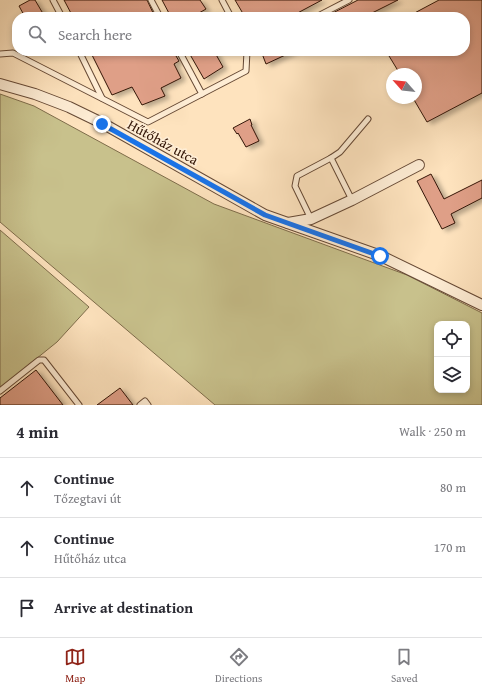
<!DOCTYPE html>
<html lang="en">
<head>
<meta charset="utf-8">
<style>
  :root { --surface:#fff; --page:#f7f7f7; --text:#2b2b33; --muted:#7c7c81; --line:#e1e1e2; --accent:#8f2418 }
  body { margin:0; font-family:"Gentium Book Plus",serif; background:var(--page); color:var(--text) }
  .controls { position:absolute; right:12px; bottom:12px; display:grid; overflow:hidden; border-radius:8px; box-shadow:0 2px 6px #0003 }
  .controls button { width:36px; height:36px; display:grid; place-items:center; padding:0; border:0; border-bottom:1px solid var(--line); background:var(--surface); color:var(--text); font:20px sans-serif }
  .compass { position:absolute; left:386px; top:68px; width:36px; height:36px; border-radius:50%; background:var(--surface); box-shadow:0 2px 6px #0003; rotate:297deg }
  .stop { position:absolute; width:12px; height:12px; margin:-9px; border:3px solid #1a73e8; border-radius:50%; background:#fff }
  .stop.end { background:#1a73e8; border-color:#fff; box-shadow:0 1px 4px #0008 }
  .list { margin:0; padding:0; list-style:none }
  h2 { display:flex; justify-content:space-between; align-items:center; height:52px; margin:0; padding:0 16px; font-size:17px }
  h2 small { font-size:13px; font-weight:400; color:var(--muted) }
  .list li { display:grid; grid-template-columns:26px 1fr auto; gap:12px; align-items:center; box-sizing:border-box; height:60px; padding:0 16px; border-top:1px solid var(--line) }
  .list b { display:block; font-size:15px; white-space:nowrap }
  .list p { margin:0; font-size:13px; white-space:nowrap; color:var(--muted) }
  .list em { font-size:13px; font-style:normal; color:var(--muted) }
  .icon { flex:none; width:22px; height:22px; fill:none; stroke:currentColor; stroke-width:2; stroke-linecap:round; stroke-linejoin:round }
  .map { position:relative; flex:none; width:482px; height:405px; overflow:hidden }
  .search { position:absolute; background:var(--surface); box-shadow:0 2px 6px #0003; left:12px; right:12px; top:12px; height:44px; display:flex; align-items:center; gap:10px; box-sizing:border-box; padding:0 14px; border-radius:16px; color:var(--muted); font-size:15px }
  .sheet { height:232px; background:var(--surface) }
  nav { display:flex; justify-content:space-around; align-items:center; box-sizing:border-box; height:56px; border-top:1px solid var(--line); background:var(--surface); font-size:11px; color:var(--muted) }
  nav a { display:grid; justify-items:center; gap:2px }
  nav .on { color:var(--accent) }
  .map>svg:first-child { display:block }
  .green { fill:#c8c18c; stroke:#7e6c4a; fill-rule:evenodd }
  .building { fill:#df9f87; stroke:#341607; filter:url(#shadow) }
  .lines { fill:none; stroke-linecap:round; stroke-linejoin:round }
  .service-casing { stroke:#664935; stroke-width:7 }
  .minor-casing { stroke:#664935; stroke-width:12 }
  .service { stroke:#feedd5; stroke-width:5 }
  .minor { stroke:#feedd5; stroke-width:10 }
  .route { stroke:#1a73e8; stroke-width:5 }
  .labels { text-anchor:middle; dominant-baseline:central; stroke-width:3.5; stroke-linejoin:round; paint-order:stroke }
  .street-label { font-size:14px; fill:#341607; stroke:#feedd5 }
</style>
</head>
<body>
<div class="map">
<svg width="482" height="405" viewBox="0 0 482 405">
  <defs>
    <filter id="shadow"><feDropShadow dx="4.5" dy="2.5" stdDeviation="2" flood-color="#0004"/></filter>
  </defs>
  <rect width="100%" height="100%" fill="#fee3be"/>
  <filter id="stains"><feTurbulence type="fractalNoise" baseFrequency=".005" numOctaves="4"/><feColorMatrix values="0 0 0 0 .2 0 0 0 0 .09 0 0 0 0 .02 0 0 0 .5 -.17"/></filter>
  <radialGradient id="worn" r=".72"><stop offset=".6" stop-color="#630" stop-opacity="0"/><stop offset="1" stop-color="#630" stop-opacity=".3"/></radialGradient>
  <!-- green -->
  <g class="green">
    <path d="M 0,94 L 34,106 L 214,204 L 407,275 L 482,313 L 482,405 L 215,405 L 0,222 ZM 437,324 L 467,324 L 467,390 L 437,390 Z"/>
    <polygon points="0,230 89,307 57,342 0,388"/>
  </g>
  <!-- building -->
  <g class="building">
    <polygon points="30,0 35,0 45,17 25,17 19,6"/>
    <polygon points="64,0 147,0 155,17 73,17"/>
    <polygon points="162,0 200,0 206,9 192,17 171,17"/>
    <polygon points="235,0 322,0 290,17 245,17"/>
    <polygon points="358,0 398,0 364,17 325,17"/>
    <polygon points="439,0 482,0 482,93 427,122 413,98 416,98 416,74 400,74 386,51 465,51 465,17 407,17"/>
    <polygon points="90,51 173,51 179,61 174,64 181,78 161,88 165,96 142,105 132,87 112,95"/>
    <polygon points="188,51 214,51 223,67 204,79"/>
    <polygon points="261,51 294,51 266,64"/>
    <polygon points="250,119 252,125 251,125 259,141 246,147 238,133 237,134 233,128"/>
    <polygon points="431,174 444,199 482,180 482,198 451,214 455,223 442,229 417,181"/>
    <polygon points="36,370 63,405 0,405 0,398"/>
    <polygon points="120,388 133,405 97,405"/>
  </g>
  <g class="lines">
    <!-- service casing -->
    <g class="service-casing">
      <g id="service">
        <polyline points="53,0 62,17"/>
        <polyline points="151,0 160,17"/>
        <polyline points="222,0 231,17"/>
        <polyline points="316,17 349,0"/>
        <polyline points="79,51 102,98"/>
        <polyline points="179,51 202,94"/>
        <polyline points="0,54 13,53 148,122 246,71 247,51"/>
        <polyline points="331,158 340,152 368,119"/>
        <polyline points="311,219 295,186 297,176 331,158 352,200"/>
        <polyline points="0,391 39,360 44,360 79,405 78,405"/>
        <polyline points="140,405 145,401 148,405"/>
      </g>
    </g>
    <!-- minor casing -->
    <g class="minor-casing">
      <g id="minor">
        <polyline points="0,84 35,94 69,107 102,123 265,215 381,256 482,305"/>
        <polyline points="288,223 311,219 352,200 419,165"/>
      </g>
    </g>
    <!-- service -->
    <use href="#service" class="service"/>
    <!-- minor -->
    <use href="#minor" class="minor"/>
  </g>
  <g class="lines">
    <!-- route -->
    <polyline class="route" points="102,124 265,215 380,256"/>
  </g>
  <g class="labels">
    <!-- street labels -->
    <g class="street-label">
      <text transform="translate(163 142) rotate(29)">Hűtőház utca</text>
    </g>
  </g>
  <rect width="100%" height="100%" filter="url(#stains)"/>
  <rect width="100%" height="100%" fill="url(#worn)"/>
</svg>
<div class="controls">
<button><svg class="icon" aria-label="locate" viewBox="0 0 24 24"><circle cx="12" cy="12" r="6"/><path d="M12 2v4M12 18v4M2 12h4M18 12h4"/></svg></button>
<button><svg class="icon" aria-label="layers" viewBox="0 0 24 24"><path d="M12 4l9 5-9 5-9-5zM3 14l9 5 9-5"/></svg></button>
</div>
<svg class="compass" viewBox="-18 -18 36 36"><path d="M0-13l5 13h-10z" fill="#e53935"/><path d="M0 13l5-13h-10z" fill="#7c7c81"/></svg>
<div class="stop" style="left:380px;top:256px"></div>
<div class="stop end" style="left:102px;top:124px"></div>
<div class="search"><svg class="icon" aria-label="search" viewBox="0 0 24 24"><circle cx="10" cy="10" r="6"/><path d="M15 15l6 6"/></svg>Search here</div>
</div>
<section class="sheet">
<h2>4 min<small>Walk · 250 m</small></h2>
<ul class="list">
<li><svg class="icon" aria-label="ahead" viewBox="0 0 24 24"><path d="M12 20V5M6 11l6-6 6 6"/></svg><div><b>Continue</b><p>Tőzegtavi út</p></div><em>80 m</em></li>
<li><svg class="icon" aria-label="ahead" viewBox="0 0 24 24"><path d="M12 20V5M6 11l6-6 6 6"/></svg><div><b>Continue</b><p>Hűtőház utca</p></div><em>170 m</em></li>
<li><svg class="icon" aria-label="arrive" viewBox="0 0 24 24"><path d="M6 21V4h12l-3 4 3 4H6"/></svg><div><b>Arrive at destination</b></div></li>
</ul>
</section>
<nav>
<a class="on"><svg class="icon" aria-label="map" viewBox="0 0 24 24"><path d="M3 6l6-2 6 2 6-2v14l-6 2-6-2-6 2zM9 4v14M15 6v14"/></svg>Map</a>
<a><svg class="icon" aria-label="directions" viewBox="0 0 24 24"><path d="M12 3l9 9-9 9-9-9zM9 14v-3h6M13 9l2 2-2 2"/></svg>Directions</a>
<a><svg class="icon" aria-label="saved" viewBox="0 0 24 24"><path d="M7 4h10v16l-5-4-5 4z"/></svg>Saved</a>
</nav>
</body>
</html>
